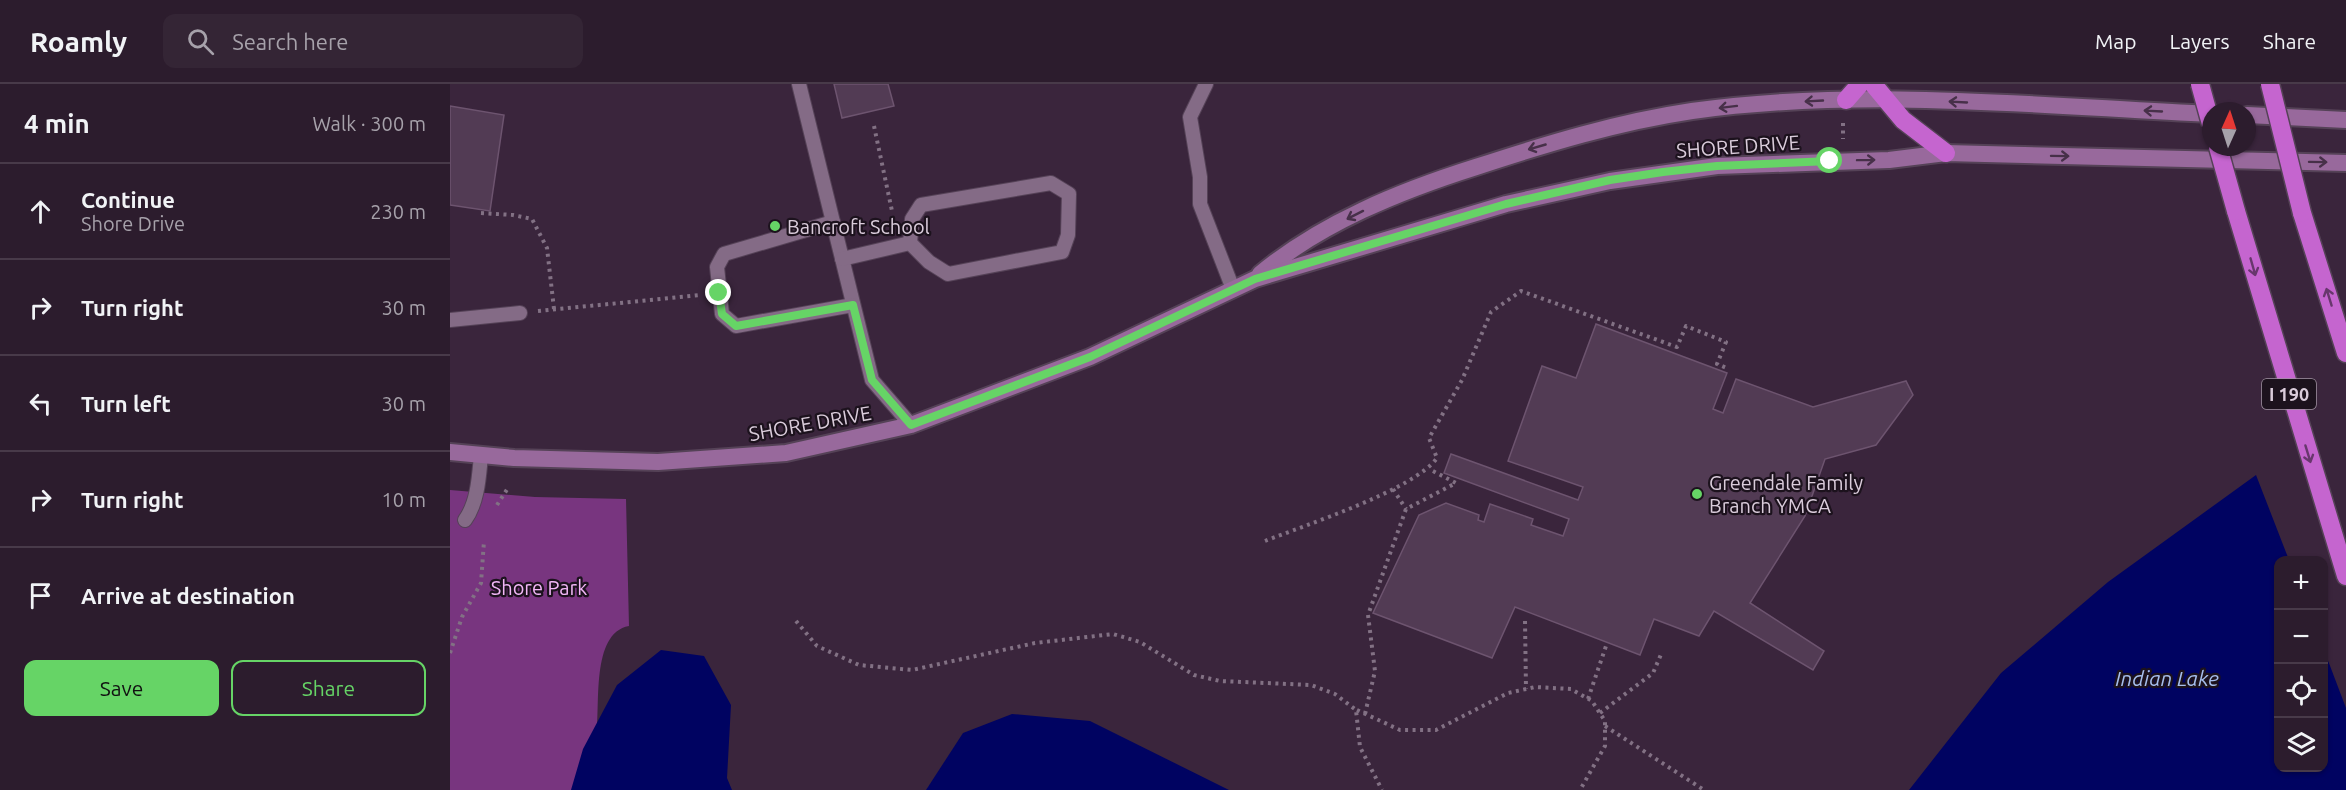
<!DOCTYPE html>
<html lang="en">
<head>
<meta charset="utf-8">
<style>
  :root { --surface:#2c1c2d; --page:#342535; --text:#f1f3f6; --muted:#a6a1aa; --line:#483a49; --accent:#66d466 }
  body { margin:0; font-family:Ubuntu,sans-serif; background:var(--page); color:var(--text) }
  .controls { position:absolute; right:18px; bottom:18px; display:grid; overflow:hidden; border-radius:12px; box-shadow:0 2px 4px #0004 }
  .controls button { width:54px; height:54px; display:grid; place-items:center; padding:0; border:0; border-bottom:2px solid var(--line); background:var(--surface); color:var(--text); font:30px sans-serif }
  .compass { position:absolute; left:1752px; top:18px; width:54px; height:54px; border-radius:50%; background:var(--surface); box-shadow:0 2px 4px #0004; rotate:3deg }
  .stop { position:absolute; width:18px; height:18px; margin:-14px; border:4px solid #66d466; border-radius:50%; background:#fff }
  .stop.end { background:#66d466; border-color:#fff; box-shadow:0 2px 6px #0008 }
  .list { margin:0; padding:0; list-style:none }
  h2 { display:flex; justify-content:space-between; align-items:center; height:78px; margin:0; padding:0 24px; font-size:26px }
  h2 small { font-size:20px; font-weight:400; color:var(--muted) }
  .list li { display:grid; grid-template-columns:39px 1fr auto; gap:18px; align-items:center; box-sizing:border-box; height:96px; padding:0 24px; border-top:2px solid var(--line) }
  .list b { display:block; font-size:22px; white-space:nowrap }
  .list p { margin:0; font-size:20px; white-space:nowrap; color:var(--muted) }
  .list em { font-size:20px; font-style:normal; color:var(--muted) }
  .actions { display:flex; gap:12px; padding:18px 24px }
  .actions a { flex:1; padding:14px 0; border:2px solid var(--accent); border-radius:12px; text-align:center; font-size:21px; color:var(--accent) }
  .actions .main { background:var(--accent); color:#111 }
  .icon { flex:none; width:33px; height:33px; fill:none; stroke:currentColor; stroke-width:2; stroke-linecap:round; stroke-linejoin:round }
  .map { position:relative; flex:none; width:1896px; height:706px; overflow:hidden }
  header { display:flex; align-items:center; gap:36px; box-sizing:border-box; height:84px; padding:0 30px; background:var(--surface); border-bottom:2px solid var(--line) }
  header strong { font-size:28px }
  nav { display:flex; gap:33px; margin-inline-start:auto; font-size:21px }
  .search { width:420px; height:54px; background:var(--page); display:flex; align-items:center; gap:15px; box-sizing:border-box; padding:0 21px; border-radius:12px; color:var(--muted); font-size:22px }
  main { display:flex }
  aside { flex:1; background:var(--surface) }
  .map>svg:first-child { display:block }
  .green { fill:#78357f }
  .water { fill:#000361 }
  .building { fill:#523b54; stroke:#6d546f; stroke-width:1.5 }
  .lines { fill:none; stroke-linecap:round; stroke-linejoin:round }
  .service-casing { stroke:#554257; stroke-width:16 }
  .secondary-casing { stroke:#554257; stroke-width:20 }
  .motorway-casing { stroke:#554257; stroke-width:21 }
  .path { stroke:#827184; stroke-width:4; stroke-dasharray:3 4.5; stroke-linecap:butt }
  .service { stroke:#846b86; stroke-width:14 }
  .secondary { stroke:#98699c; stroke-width:16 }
  .motorway { stroke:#c565cf; stroke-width:18 }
  .motorway-bridge-casing { stroke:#554257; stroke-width:21; stroke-linecap:butt }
  .motorway-bridge { stroke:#c565cf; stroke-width:18 }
  .oneway { stroke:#473049 }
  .oneway2 { stroke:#68376d }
  .route { stroke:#66d466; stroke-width:8 }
  .poi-dot { fill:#66d466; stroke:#1c121d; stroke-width:2 }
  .labels { text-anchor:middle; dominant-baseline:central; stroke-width:4.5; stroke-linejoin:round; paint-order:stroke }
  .shield { fill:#1c121d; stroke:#a194a2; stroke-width:1.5 }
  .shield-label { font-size:18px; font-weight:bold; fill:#daccdb }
  .street-label { font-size:20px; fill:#daccdb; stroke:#1c121d }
  .poi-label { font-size:20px; fill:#daccdb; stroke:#1c121d; text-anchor:start }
  .park-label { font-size:20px; fill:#f2b6f7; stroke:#1c121d }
  .water-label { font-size:21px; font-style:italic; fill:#a6beed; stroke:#1c121d }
</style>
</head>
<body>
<header>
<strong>Roamly</strong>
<div class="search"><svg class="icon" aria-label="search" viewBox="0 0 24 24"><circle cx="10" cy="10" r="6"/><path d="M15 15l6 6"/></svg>Search here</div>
<nav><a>Map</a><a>Layers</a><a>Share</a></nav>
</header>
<main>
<aside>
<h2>4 min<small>Walk · 300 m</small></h2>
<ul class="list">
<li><svg class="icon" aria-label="ahead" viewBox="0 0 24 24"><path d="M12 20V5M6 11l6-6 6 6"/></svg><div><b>Continue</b><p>Shore Drive</p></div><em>230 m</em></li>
<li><svg class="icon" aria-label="right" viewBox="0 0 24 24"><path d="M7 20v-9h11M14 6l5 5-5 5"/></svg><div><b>Turn right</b></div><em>30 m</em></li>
<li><svg class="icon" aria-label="left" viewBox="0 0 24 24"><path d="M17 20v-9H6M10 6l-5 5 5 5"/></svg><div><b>Turn left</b></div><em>30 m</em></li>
<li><svg class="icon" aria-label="right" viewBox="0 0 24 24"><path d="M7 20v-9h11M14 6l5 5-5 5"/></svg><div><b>Turn right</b></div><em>10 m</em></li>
<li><svg class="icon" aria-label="arrive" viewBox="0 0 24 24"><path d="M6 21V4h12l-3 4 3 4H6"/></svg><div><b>Arrive at destination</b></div></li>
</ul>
<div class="actions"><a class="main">Save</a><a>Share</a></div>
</aside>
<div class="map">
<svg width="1896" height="706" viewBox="0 0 1896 706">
  <rect width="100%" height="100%" fill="#3a253c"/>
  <!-- green -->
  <path class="green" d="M 0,406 L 85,413 L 176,415 L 179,542 C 140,549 151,624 146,651 C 143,670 137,688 132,706 L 0,706 Z"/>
  <!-- water -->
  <g class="water">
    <polygon points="1806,391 1839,476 1828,476 1828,684 1874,684 1874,566 1896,624 1896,706 1459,706 1551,589 1658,498"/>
    <polygon points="211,566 254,572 281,621 277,694 282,706 121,706 133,665 167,601"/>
    <polygon points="562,630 640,637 779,706 476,706 513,649"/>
  </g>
  <!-- building -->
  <g class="building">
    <polygon points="384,0 438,0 444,22 392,34"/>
    <polygon points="0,22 54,31 40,127 0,121"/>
    <polygon points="1146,240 1277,289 1263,325 1273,329 1286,295 1363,323 1456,297 1463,311 1426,361 1375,375 1355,432 1300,519 1374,567 1363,586 1264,527 1249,552 1204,535 1190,571 1065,523 1042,574 923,529 969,431 996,419 1029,431 1028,436 1034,438 1040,420 1083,435 1081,441 1113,452 1119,435 994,389 1001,370 1128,416 1133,403 1058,377 1092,282 1126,294"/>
  </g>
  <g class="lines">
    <!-- service casing -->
    <g class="service-casing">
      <g id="service">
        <polyline points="349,0 422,296 461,341"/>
        <polyline points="756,0 740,33 750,93 750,120 783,205"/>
        <polyline points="383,138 274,170 267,183 272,230 286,242 403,221"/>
        <polyline points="392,175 460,159 462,135 471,121 601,99 619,110 618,151 612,168 498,190 479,178 460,159"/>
        <polyline points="0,236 70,229"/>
        <path d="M 15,436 C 28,418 29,392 31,371"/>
      </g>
    </g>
    <!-- secondary casing -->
    <g class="secondary-casing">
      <g id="secondary">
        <polyline points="1797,31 1896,36"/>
        <path d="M 810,190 C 871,139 950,107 1026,83 C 1096,60 1168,38 1242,27 C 1413,3 1589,22 1761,30"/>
        <polyline points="0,368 64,374 208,378 336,369 461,341 640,273 805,195 1056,120 1160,97 1267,82 1439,76 1496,69 1896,79"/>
      </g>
    </g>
    <!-- motorway casing -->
    <g class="motorway-casing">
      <g id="motorway">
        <polyline points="1423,0 1453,36 1496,69"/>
        <polyline points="1396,16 1410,0"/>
        <polyline points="1786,127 1896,492"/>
        <polyline points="1852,129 1896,269"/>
      </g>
    </g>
    <!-- path -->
    <g class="path">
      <polyline points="1393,39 1393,55"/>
      <polyline points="424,42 442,127"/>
      <polyline points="31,129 63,131 82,135 97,164 104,225"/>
      <polyline points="88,227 251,211"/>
      <polyline points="943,405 956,425"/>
      <polyline points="47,421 58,404"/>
      <path d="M 815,457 C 855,441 964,406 987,374 L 979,354 L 1012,296 L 1041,228 L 1071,207 L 1227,263 L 1236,242 L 1276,258 L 1267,280 L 1279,285"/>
      <polyline points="346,537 367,562 409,581 462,586 585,559 663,550 690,558 744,591 770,597 861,601 885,610 906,626 910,663 932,706"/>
      <polyline points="1075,537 1076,605"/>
      <polyline points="0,569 12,533 31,499 34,457"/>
      <polyline points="1138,615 1156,562"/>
      <polyline points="907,626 950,646 986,646 1058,609 1085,603 1121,605 1142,617 1155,637 1155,662 1130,706"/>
      <polyline points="1150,629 1203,589 1212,568"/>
      <polyline points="915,630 925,587 918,531 956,425 1006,399 979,385"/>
      <polyline points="1155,642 1254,706"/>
    </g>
    <!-- service -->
    <use href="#service" class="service"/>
    <!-- secondary -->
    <use href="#secondary" class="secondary"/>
    <!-- motorway -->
    <use href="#motorway" class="motorway"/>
    <!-- motorway-bridge casing -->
    <g class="motorway-bridge-casing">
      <g id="motorway-bridge">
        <polyline points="1750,0 1761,40"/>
        <polyline points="1820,0 1852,129"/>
        <polyline points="1768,63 1786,127"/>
      </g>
    </g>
    <!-- motorway-bridge -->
    <use href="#motorway-bridge" class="motorway-bridge"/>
  </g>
  <!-- one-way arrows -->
  <defs><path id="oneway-shaft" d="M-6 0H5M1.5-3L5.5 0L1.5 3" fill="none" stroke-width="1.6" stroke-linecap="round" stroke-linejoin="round" transform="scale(1.5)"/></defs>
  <g class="oneway">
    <use href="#oneway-shaft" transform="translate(1364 17) rotate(177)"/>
    <use href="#oneway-shaft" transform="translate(1508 18) rotate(-177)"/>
    <use href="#oneway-shaft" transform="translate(1278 23) rotate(173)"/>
    <use href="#oneway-shaft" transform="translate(1703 27) rotate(-177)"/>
    <use href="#oneway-shaft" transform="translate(1087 63) rotate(164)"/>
    <use href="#oneway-shaft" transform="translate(1610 72) rotate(1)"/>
    <use href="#oneway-shaft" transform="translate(1416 76) rotate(-1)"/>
    <use href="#oneway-shaft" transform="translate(1868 78) rotate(1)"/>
    <use href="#oneway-shaft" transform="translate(905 131) rotate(153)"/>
  </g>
  <g class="oneway2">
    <use href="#oneway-shaft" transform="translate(1803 183) rotate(74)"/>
    <use href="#oneway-shaft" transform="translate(1879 213) rotate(-107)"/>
    <use href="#oneway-shaft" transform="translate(1858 370) rotate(73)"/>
  </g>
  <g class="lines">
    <!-- route -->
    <polyline class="route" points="269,209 272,230 286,242 403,221 422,296 461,341 640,273 805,195 1056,120 1160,96 1213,88 1267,82 1380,77"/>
  </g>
  <!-- markers -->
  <g class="poi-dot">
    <circle cx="325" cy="142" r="6"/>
    <circle cx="1247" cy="410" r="6"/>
  </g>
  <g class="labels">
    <!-- shield labels -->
    <rect class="shield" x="1812" y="295" width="54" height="30" rx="4.5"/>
    <g class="shield-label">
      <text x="1839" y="310">I 190</text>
    </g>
    <!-- street labels -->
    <g class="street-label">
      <text transform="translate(1288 62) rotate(-4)">SHORE DRIVE</text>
      <text transform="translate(360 339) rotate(-10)">SHORE DRIVE</text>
    </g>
    <!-- poi labels -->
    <g class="poi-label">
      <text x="337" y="142">Bancroft School</text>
      <text x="1259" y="398">Greendale Family<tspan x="1259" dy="23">Branch YMCA</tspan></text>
    </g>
    <!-- park labels -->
    <g class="park-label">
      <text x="89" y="503">Shore Park</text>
    </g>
    <!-- water labels -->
    <g class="water-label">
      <text x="1717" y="594">Indian Lake</text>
    </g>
  </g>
</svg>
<div class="controls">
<button>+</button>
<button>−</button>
<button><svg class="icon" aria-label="locate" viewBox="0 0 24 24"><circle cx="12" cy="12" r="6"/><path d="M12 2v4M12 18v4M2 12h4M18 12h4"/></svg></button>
<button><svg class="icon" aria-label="layers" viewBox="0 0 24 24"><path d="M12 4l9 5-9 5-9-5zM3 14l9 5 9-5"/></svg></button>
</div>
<svg class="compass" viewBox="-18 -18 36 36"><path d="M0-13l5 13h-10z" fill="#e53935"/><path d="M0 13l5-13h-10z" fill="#a6a1aa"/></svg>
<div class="stop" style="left:1380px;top:77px"></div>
<div class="stop end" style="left:269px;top:209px"></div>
</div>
</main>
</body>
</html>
